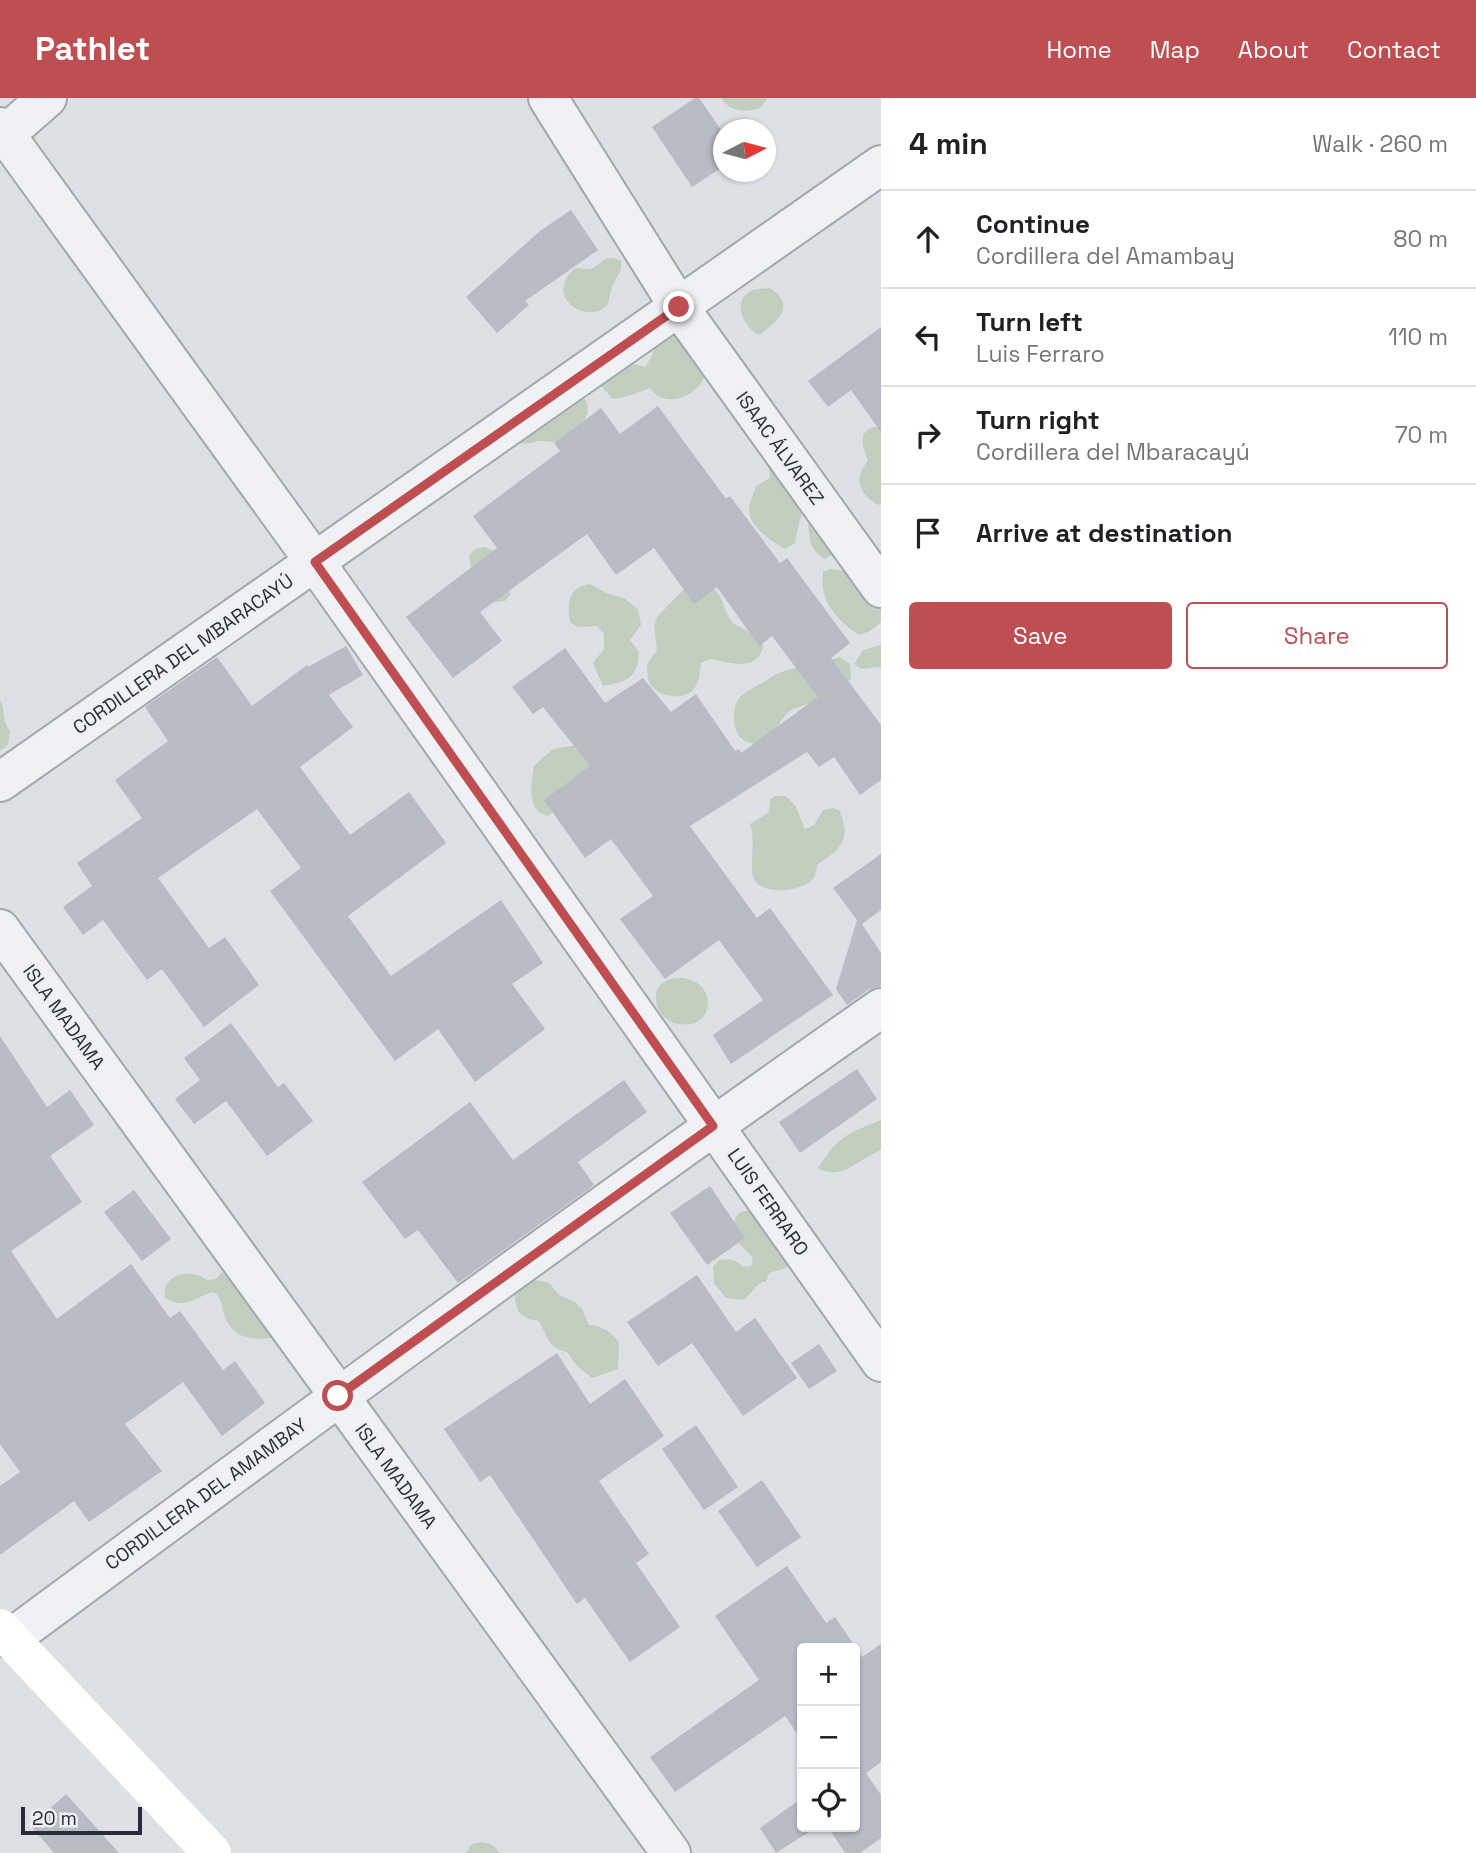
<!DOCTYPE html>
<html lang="en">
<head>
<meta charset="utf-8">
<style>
  :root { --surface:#fff; --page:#f6f6f6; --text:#202124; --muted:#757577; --line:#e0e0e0; --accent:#bf4e53 }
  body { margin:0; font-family:"Space Grotesk",sans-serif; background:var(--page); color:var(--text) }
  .controls { position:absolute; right:21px; bottom:21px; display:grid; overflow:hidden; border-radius:7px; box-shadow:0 2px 5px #0004 }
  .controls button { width:63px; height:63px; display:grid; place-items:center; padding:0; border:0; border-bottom:2px solid var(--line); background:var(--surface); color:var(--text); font:35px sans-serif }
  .compass { position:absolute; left:713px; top:21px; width:63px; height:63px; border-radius:50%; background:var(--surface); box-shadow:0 2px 5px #0004; rotate:84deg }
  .scale { position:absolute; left:21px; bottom:18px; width:121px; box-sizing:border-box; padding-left:7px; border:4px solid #282d3a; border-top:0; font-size:19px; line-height:24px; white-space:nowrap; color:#282d3a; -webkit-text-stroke:5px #edeff3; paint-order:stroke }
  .stop { position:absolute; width:21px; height:21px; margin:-16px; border:5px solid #bf4e53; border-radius:50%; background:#fff }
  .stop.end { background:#bf4e53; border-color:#fff; box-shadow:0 2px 7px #0008 }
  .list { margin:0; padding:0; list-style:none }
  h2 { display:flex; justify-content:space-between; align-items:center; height:91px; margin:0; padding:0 28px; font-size:30px }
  h2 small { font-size:23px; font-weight:400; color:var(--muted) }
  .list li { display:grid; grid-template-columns:46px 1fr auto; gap:21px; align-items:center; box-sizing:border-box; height:98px; padding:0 28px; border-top:2px solid var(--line) }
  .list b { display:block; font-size:26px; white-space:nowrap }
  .list p { margin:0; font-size:23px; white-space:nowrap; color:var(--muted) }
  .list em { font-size:23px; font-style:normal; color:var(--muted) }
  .actions { display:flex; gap:14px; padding:21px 28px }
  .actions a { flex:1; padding:16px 0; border:2px solid var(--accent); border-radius:7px; text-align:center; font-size:24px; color:var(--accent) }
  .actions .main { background:var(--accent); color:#fff }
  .icon { flex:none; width:38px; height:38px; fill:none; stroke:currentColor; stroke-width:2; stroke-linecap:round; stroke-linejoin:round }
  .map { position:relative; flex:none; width:881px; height:1755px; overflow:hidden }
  header { display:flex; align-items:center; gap:42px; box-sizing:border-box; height:98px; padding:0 35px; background:var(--accent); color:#fff }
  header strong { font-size:33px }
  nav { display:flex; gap:38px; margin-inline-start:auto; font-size:24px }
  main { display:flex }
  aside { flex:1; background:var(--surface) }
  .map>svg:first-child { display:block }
  .green { fill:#c2cfbf }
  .building { fill:#b8bcc5 }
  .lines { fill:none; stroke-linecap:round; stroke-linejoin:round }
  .street-casing { stroke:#a3a7ae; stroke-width:42 }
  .street { stroke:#f0f1f4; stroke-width:38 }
  .secondary { stroke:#fff; stroke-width:38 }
  .route { stroke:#bf4e53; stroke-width:9 }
  .labels { text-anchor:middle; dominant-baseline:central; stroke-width:5; stroke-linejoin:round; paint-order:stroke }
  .street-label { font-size:19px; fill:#282d3a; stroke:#edeff3 }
</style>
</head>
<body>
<header>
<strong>Pathlet</strong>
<nav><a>Home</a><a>Map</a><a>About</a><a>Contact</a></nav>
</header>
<main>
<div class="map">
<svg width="881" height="1755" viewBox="0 0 881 1755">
  <rect width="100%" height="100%" fill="#dde0e5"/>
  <!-- green -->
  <g class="green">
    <path d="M 721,0 L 768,0 L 760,10 C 745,15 730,14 721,0 Z"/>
    <path d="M 613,160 L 621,163 C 622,175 616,179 612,189 C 610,194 610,201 608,205 C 594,229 540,202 575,170 L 592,171 L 605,161 Z"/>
    <path d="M 770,190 C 798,208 776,224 759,237 C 745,230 732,206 748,195 C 754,190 763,191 770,190 Z"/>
    <path d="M 678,229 C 685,239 701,255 704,265 C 713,292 667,316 650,290 C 644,293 620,301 613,301 L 600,287 L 629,265 L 645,269 L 652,258 L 658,235 Z"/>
    <path d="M 578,295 C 604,312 573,341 552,344 C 550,344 542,343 540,343 C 532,344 527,347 518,345 L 517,335 Z"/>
    <path d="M 881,328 L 881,407 C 870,406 856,389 860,377 C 861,372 865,367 868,362 C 861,345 857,330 881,328 Z"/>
    <path d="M 771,364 L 806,407 L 800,420 L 795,445 L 785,451 C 771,443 748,428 749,410 C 750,403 754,395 756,388 L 770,380 L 769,371 Z"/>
    <path d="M 808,420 L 840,451 L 825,461 C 808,451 809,438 808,420 Z"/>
    <path d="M 484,449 C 504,453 508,479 510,497 L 505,503 L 496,504 L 472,474 L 469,458 L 475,451 Z"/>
    <path d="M 830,471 C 849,472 865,481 881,490 L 881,524 L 870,533 L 859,537 C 837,522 819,504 823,474 Z"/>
    <path d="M 590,486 L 606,495 L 624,500 L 638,511 L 641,527 L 630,542 L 639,554 C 638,580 627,584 603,588 L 593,565 L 604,551 L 604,536 L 598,528 L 577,529 L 570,524 C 567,506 568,489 590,486 Z"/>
    <path d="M 706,488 C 724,493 722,508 730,522 C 737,533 777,536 758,559 C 747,572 723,563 710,561 L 701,565 C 700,573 699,586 693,592 C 682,604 654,598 649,583 C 647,578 647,571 647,566 L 657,552 L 654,527 L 657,519 L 682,493 L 689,489 Z"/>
    <polygon points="881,547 881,569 861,571 854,566 863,552"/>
    <path d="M 840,559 L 850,566 L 851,581 C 844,587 835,598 826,601 C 815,606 801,606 790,613 C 776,623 777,642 758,645 C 733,650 727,612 741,598 C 750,590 764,585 773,578 C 784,571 824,564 840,559 Z"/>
    <path d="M 0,602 C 7,614 0,619 10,633 L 8,647 L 0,653 Z"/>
    <path d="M 578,647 L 595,666 L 549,718 C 526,715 531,686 534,668 L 553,651 Z"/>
    <path d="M 774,698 L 786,698 L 796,709 L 805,731 L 814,727 L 823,712 L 833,710 L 840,713 C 851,743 841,751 817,767 C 817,768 815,777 815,778 C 807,793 767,798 756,784 C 747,773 757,744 750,726 L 769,714 L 770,702 Z"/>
    <path d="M 683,880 C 719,885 715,932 678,926 C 657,923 646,893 667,882 C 672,880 678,880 683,880 Z"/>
    <path d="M 881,1022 L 881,1052 C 859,1060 842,1084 818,1070 C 839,1038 846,1036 881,1022 Z"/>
    <path d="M 755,1110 L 792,1165 L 786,1170 L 769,1175 L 766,1184 L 762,1184 C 754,1189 751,1196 743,1202 L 726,1200 L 714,1185 L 713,1169 L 719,1162 C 729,1161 735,1161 743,1169 L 751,1168 L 753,1160 L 735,1141 L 734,1123 L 739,1115 Z"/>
    <path d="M 230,1173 L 277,1231 L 272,1240 C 251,1242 234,1241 225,1219 C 221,1209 223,1202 214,1194 C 194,1198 188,1213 165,1200 C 161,1175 191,1170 207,1182 L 216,1181 L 221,1175 Z"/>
    <path d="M 532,1181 L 549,1185 L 559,1197 L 575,1204 L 582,1211 L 589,1227 C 602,1228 610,1233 619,1244 L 618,1271 L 592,1280 L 577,1268 L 567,1254 C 548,1250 547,1238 539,1223 C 517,1219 517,1214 514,1193 Z"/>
    <path d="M 480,1744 C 489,1745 495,1747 499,1755 L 466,1755 L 472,1746 Z"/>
  </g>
  <!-- building -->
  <g class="building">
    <polygon points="695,0 699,0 724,36 724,68 692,89 652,29"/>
    <polygon points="571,112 598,152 525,203 529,207 497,235 466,199 540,133"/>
    <polygon points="881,229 881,334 851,292 828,309 808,283"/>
    <polygon points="658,308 726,401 730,398 780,465 787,460 850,545 831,560 881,627 881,682 860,697 834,659 819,669 807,654 690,728 757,820 770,810 833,897 731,966 713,937 763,902 719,842 665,881 620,821 653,798 611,741 585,760 544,702 590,668 543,609 533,616 512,589 565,550 605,605 643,580 671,614 696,596 735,653 739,651 741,655 818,599 772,538 759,548 717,489 694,506 654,450 616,477 587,436 480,514 502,543 453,580 406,519 497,450 473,418 560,353 554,345 601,310 620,336"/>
    <polygon points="346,548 363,577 329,597 353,629 300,669 350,737 409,694 446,745 348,818 391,878 501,802 543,865 512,886 545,931 475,984 438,931 395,963 270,793 301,770 257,711 158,780 209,850 225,839 259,887 204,929 162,871 147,882 103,822 83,837 63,809 92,788 77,765 142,720 115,682 168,643 145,609 217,559 252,608 307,567 308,569"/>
    <polygon points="881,756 881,812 862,826 881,855 881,888 868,892 847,907 836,891 857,822 833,790"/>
    <polygon points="231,925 278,989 284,985 313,1023 267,1058 226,1003 194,1026 175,1001 200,982 184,960"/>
    <polygon points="0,938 47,1009 70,992 94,1027 50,1058 82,1104 11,1153 57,1221 131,1166 170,1220 180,1213 223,1272 235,1263 265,1305 222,1338 183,1284 125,1326 162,1373 89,1424 74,1403 0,1457 0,1388 20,1374 0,1346"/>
    <polygon points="857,971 877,1001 800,1055 779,1024"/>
    <polygon points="624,982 647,1014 578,1064 594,1087 458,1185 418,1132 405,1141 362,1084 470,1004 513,1062"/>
    <polygon points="710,1088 745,1140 707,1167 670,1115"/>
    <polygon points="134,1092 171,1141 142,1163 104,1114"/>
    <polygon points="697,1177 736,1234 755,1220 797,1280 743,1318 692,1245 658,1268 627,1224"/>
    <polygon points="819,1246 837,1273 809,1291 791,1265"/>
    <polygon points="557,1255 590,1306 625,1281 664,1338 599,1383 649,1456 636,1465 680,1529 630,1564 585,1500 577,1506 490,1377 480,1384 444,1331"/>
    <polygon points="696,1327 738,1389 704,1412 662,1351"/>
    <polygon points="762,1382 801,1439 757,1469 718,1413"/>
    <polygon points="787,1468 826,1525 835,1519 862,1559 881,1546 881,1664 866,1675 881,1697 881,1740 860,1755 845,1755 828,1729 855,1729 855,1550 802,1550 802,1643 785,1618 675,1694 650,1659 759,1582 715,1518"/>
    <polygon points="66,1696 119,1755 54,1755 31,1728"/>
    <polygon points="802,1700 802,1729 817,1729 776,1755 760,1730"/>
  </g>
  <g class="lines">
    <!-- street casing -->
    <g class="street-casing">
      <g id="street">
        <polyline points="548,0 679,209 881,490"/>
        <polyline points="0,29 315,464 881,1264"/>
        <polyline points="0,41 47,0"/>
        <polyline points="0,684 881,67"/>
        <polyline points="0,831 671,1755"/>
        <path d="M 10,1541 C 298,1328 587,1116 881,910"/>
      </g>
    </g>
    <!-- street -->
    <use href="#street" class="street"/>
    <!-- secondary -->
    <polyline class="secondary" points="0,1530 212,1755"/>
  </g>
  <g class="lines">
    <!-- route -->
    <polyline class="route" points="338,1298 713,1028 315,464 679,209"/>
  </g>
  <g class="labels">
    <!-- street labels -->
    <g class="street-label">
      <text transform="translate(780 350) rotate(54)">ISAAC ÁLVAREZ</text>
      <text transform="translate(183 556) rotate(-35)">CORDILLERA DEL MBARACAYÚ</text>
      <text transform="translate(64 919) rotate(54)">ISLA MADAMA</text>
      <text transform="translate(768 1104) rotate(55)">LUIS FERRARO</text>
      <text transform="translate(396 1378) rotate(54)">ISLA MADAMA</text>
      <text transform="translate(206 1396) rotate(-36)">CORDILLERA DEL AMAMBAY</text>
    </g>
  </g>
</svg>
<div class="controls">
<button>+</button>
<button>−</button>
<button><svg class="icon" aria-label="locate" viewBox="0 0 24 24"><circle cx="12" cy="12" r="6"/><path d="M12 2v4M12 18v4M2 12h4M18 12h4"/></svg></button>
</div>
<svg class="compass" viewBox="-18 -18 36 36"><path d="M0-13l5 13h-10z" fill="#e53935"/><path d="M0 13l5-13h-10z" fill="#757577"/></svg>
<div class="scale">20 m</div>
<div class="stop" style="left:338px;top:1298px"></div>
<div class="stop end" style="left:679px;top:209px"></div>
</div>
<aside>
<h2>4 min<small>Walk · 260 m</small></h2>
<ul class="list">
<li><svg class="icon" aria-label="ahead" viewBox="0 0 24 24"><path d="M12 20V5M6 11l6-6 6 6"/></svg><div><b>Continue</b><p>Cordillera del Amambay</p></div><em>80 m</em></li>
<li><svg class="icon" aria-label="left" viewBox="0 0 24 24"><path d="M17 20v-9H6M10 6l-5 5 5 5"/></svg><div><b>Turn left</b><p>Luis Ferraro</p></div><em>110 m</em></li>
<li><svg class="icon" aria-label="right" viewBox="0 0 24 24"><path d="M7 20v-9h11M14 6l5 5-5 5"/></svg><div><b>Turn right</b><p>Cordillera del Mbaracayú</p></div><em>70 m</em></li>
<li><svg class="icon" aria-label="arrive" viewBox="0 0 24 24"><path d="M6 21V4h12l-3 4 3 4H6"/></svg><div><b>Arrive at destination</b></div></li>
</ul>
<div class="actions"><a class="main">Save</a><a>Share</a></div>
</aside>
</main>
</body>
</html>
